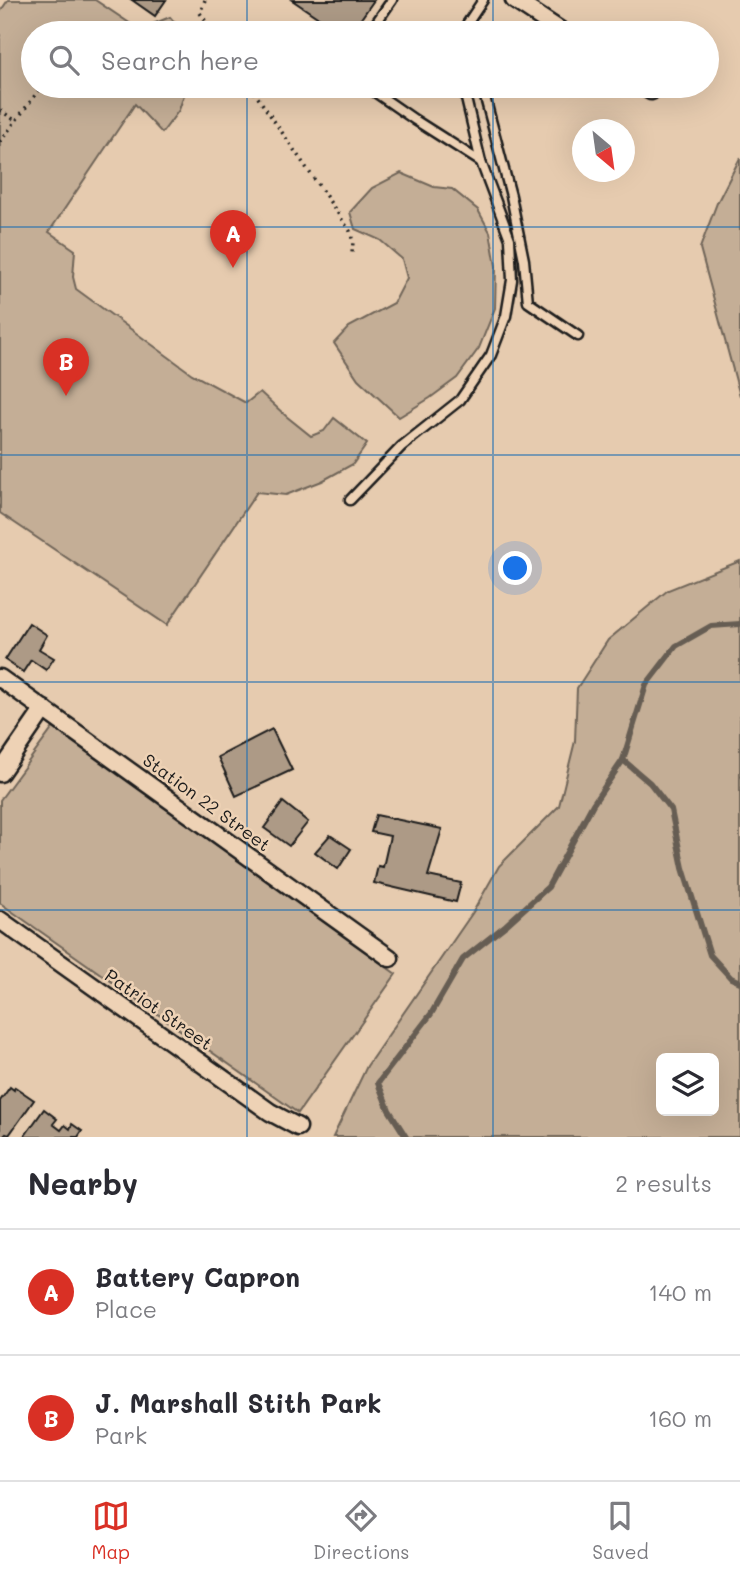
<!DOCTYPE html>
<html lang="en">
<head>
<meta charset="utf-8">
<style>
  :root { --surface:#fff; --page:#f2f2f3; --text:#2b2b33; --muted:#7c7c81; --line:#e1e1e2; --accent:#d93025 }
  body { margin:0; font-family:Mali,sans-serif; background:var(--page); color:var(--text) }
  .controls { position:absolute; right:21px; bottom:21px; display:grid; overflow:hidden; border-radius:10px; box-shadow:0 7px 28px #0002 }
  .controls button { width:63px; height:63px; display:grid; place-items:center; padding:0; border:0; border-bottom:2px solid var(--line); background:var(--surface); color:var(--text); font:35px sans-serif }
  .compass { position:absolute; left:572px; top:119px; width:63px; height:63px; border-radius:50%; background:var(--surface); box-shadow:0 7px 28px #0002; rotate:151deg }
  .you { position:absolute; left:516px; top:569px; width:24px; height:24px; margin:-18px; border:5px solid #fff; border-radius:50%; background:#1a73e8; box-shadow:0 0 0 10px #1a73e833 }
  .badge { display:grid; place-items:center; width:46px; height:46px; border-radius:50%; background:var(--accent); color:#fff; font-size:23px; font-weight:700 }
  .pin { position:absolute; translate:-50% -58px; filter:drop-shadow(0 2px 4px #0008) }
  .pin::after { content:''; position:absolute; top:37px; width:24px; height:21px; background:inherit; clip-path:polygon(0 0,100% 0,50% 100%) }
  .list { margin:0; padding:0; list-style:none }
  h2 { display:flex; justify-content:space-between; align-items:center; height:91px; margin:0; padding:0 28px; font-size:30px }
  h2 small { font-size:23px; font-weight:400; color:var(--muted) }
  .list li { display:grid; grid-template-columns:46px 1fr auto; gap:21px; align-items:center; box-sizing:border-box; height:126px; padding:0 28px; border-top:2px solid var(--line) }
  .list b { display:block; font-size:26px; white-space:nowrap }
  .list p { margin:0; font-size:23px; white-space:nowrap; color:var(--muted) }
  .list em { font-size:23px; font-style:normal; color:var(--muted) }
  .icon { flex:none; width:38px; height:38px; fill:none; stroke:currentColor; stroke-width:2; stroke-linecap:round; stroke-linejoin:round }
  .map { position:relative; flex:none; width:740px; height:1137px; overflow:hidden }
  .search { position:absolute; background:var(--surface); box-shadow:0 7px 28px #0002; left:21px; right:21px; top:21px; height:77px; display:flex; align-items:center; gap:18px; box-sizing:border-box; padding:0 24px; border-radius:38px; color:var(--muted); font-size:26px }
  .sheet { height:343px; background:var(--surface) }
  nav { display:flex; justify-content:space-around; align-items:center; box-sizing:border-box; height:98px; border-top:2px solid var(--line); background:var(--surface); font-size:19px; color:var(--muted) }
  nav a { display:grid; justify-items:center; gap:4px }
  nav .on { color:var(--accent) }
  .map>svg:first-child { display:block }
  .green { fill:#c4ae96; stroke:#706559; stroke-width:2; fill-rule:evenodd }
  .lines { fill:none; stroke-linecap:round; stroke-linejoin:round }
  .stream { stroke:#665d52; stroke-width:6 }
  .building { fill:#ad9a86; stroke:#1c1c1c; stroke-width:2 }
  .service-casing { stroke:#1c1c1c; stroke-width:13 }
  .minor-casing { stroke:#1c1c1c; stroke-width:21 }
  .path { stroke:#1c1c1c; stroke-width:3.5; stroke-dasharray:2 5; stroke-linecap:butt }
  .service { stroke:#eed2b5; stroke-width:8 }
  .minor { stroke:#eed2b5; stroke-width:16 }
  .grid { fill:none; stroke:#1f6fb2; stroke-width:2; stroke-opacity:0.55 }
  .labels { text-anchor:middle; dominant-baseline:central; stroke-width:5; stroke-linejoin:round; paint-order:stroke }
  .street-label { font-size:18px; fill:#1c1c1c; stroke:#eed2b5 }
</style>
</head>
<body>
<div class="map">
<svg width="740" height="1137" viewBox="0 0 740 1137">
  <rect width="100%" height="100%" fill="#e6cbaf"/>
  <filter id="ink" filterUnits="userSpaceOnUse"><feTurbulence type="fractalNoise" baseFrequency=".0143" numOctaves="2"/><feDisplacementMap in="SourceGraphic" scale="14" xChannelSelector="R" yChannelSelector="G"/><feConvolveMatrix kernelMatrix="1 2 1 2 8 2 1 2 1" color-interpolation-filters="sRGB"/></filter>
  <g filter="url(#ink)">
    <!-- green -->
    <g class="green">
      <polygon points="8,0 95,0 140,30 143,28 170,17 184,33 33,33 33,86 187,86 179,110 162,133 135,104 49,232 75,250 73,277 76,289 192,374 246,403 260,392 286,416 311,436 324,431 334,418 367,444 353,464 322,481 286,495 257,492 167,625 0,513 0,12"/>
      <polygon points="740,158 740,396 700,248 717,203"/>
      <polygon points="401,173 434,187 452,189 478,210 490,232 496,266 495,308 479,348 457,378 430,398 399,417 358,379 334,343 349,327 394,303 407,278 402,259 380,240 355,229 350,212 372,188"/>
      <path d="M 740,561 L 740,1137 L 333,1137 L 367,1066 L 473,912 L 499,866 L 559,806 L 575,741 L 577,688 L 608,640 L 668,590 ZM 661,1058 L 714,1058 L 714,1111 L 661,1111 Z"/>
      <polygon points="53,728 396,974 298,1113 0,903 0,800"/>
    </g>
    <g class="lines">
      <!-- stream -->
      <g class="stream">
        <polyline points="623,760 650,783 671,810 683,868 710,955 731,978 740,982"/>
        <polyline points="406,1137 389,1110 378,1083 431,1014 463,959 506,925 548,887 593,804 623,760 646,685 676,646 711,626 740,624"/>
      </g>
    </g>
    <!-- building -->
    <g class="building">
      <polygon points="132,0 166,0 155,16"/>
      <polygon points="292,0 374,0 351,33 341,33"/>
      <polygon points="29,623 47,635 39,649 54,658 46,670 31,660 23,672 5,660"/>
      <polygon points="272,729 292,770 236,796 218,757"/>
      <polygon points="283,802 308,822 289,846 264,828"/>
      <polygon points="376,815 442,829 428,876 461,883 456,902 374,883 378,866 383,867 390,836 371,832"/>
      <polygon points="330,835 351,849 338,869 315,852"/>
      <polygon points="10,1087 14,1090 15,1087 34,1100 9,1135 6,1134 3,1137 0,1137 0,1101"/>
      <polygon points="44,1109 57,1119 53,1124 61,1130 65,1125 70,1129 72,1124 82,1131 78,1137 24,1137"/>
    </g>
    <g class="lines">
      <!-- service casing -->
      <g class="service-casing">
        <g id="service">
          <polyline points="369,33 392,0"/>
          <polyline points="465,33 467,24 483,0"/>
          <polyline points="463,86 481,162"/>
          <polyline points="482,86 511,196 524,260 528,302 578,336"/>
          <polyline points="350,500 402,446 460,400 491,355 506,316 512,280 510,239 481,162 415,120 366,86"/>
        </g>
      </g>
      <!-- minor casing -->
      <g class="minor-casing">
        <g id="minor">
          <polyline points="514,0 564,33"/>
          <polyline points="643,86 651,91"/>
          <polyline points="0,678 390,958"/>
          <polyline points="0,773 44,709"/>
          <polyline points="0,920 270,1112 298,1127"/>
        </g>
      </g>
      <!-- path -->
      <g class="path">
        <polyline points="205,0 200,13 214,33"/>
        <polyline points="250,86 350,231 353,242 352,253"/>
        <polyline points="0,110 16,121"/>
        <polyline points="0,142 42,86"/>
      </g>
      <!-- service -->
      <use href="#service" class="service"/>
      <!-- minor -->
      <use href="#minor" class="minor"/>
    </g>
  </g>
  <!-- grid -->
  <path class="grid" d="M 247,0 L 247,33M 493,0 L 493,33M 247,86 L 247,1137M 493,86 L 493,1137M 0,227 L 740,227M 0,455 L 740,455M 0,682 L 740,682M 0,910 L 740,910"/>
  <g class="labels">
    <!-- street labels -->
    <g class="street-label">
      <text transform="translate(207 802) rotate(36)">Station 22 Street</text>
      <text transform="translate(159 1009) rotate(35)">Patriot Street</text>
    </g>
  </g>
</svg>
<div class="controls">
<button><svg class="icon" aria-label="layers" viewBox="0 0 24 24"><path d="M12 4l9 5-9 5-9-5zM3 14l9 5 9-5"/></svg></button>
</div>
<svg class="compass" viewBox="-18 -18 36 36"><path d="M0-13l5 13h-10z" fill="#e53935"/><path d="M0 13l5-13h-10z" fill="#7c7c81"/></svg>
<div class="you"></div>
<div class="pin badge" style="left:233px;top:268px">A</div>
<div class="pin badge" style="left:66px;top:396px">B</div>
<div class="search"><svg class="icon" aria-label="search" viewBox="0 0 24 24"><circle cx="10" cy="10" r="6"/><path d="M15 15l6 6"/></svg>Search here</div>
</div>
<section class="sheet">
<h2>Nearby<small>2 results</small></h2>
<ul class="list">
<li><span class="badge">A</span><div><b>Battery Capron</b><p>Place</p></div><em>140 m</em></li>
<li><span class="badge">B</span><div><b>J. Marshall Stith Park</b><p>Park</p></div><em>160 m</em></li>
</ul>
</section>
<nav>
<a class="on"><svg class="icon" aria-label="map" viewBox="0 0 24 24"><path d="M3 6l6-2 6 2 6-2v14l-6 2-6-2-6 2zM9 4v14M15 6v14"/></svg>Map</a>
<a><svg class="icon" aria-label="directions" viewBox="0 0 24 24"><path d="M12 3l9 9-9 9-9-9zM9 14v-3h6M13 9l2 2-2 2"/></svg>Directions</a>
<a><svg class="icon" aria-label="saved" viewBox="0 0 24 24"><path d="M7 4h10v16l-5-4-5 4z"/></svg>Saved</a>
</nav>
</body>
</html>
